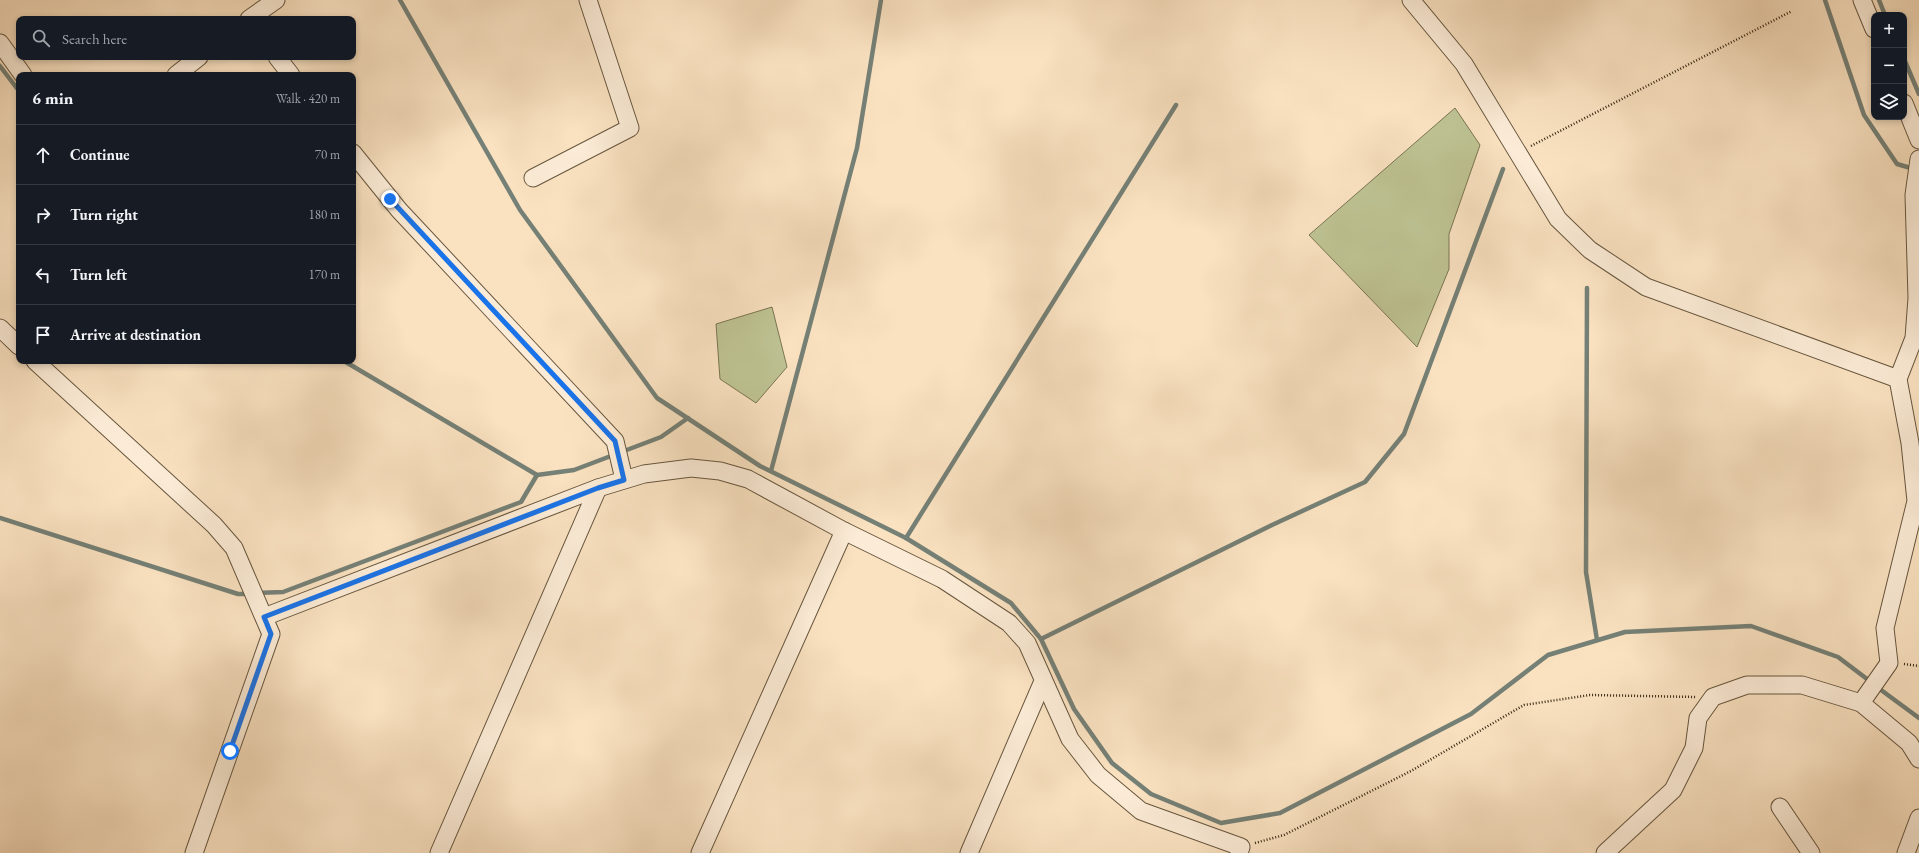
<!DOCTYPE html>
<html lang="en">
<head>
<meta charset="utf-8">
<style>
  :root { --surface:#171b24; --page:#20242c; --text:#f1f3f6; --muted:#9ea1a6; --line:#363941 }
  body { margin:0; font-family:"EB Garamond",serif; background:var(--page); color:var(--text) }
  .controls { position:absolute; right:12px; top:12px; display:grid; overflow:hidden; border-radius:8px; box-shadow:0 2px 6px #0003 }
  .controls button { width:36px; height:36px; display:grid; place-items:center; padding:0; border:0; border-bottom:1px solid var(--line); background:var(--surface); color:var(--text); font:20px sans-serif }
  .stop { position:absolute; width:12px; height:12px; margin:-9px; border:3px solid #1a73e8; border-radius:50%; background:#fff }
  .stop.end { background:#1a73e8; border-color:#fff; box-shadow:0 1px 4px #0008 }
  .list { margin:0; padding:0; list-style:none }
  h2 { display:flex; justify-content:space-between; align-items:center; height:52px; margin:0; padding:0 16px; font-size:17px }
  h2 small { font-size:13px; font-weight:400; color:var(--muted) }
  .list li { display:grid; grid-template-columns:26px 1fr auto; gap:12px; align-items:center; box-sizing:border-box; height:60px; padding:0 16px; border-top:1px solid var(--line) }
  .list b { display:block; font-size:15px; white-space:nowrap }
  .list em { font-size:13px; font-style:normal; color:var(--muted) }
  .icon { flex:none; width:22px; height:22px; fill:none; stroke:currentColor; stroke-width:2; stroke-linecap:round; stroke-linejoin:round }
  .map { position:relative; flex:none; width:1919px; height:853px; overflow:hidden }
  .search { position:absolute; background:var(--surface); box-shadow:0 2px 6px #0003; left:16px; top:16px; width:340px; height:44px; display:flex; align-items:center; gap:10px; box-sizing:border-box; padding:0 14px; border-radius:8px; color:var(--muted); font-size:15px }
  .panel { position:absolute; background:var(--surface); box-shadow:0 2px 6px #0003; left:16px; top:72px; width:340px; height:292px; border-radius:8px }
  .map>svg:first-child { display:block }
  .green { fill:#bec393; stroke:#7a7552 }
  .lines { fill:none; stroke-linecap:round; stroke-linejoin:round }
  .stream { stroke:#758076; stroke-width:4.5 }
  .minor-casing { stroke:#67563e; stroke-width:19 }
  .path { stroke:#362712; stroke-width:2.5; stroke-dasharray:1 2; stroke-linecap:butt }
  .minor { stroke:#fcecd7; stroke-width:17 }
  .route { stroke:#1a73e8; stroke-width:5 }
</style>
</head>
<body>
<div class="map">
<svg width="1919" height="853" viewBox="0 0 1919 853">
  <rect width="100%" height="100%" fill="#fae2c1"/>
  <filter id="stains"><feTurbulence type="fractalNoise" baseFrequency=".005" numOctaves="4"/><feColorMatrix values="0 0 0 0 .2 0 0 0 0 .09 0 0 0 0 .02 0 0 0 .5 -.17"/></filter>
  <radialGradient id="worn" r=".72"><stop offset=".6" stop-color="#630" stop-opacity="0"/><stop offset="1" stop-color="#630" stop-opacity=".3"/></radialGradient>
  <!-- green -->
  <g class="green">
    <polygon points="1455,108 1480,145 1449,234 1449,269 1417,347 1309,235"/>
    <polygon points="772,307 787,367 756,403 720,379 716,324"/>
  </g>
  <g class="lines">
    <!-- stream -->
    <g class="stream">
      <polyline points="400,0 520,210 657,398 760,466 906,538 1011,603 1041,639 1074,709 1112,763 1151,794 1221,823 1280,813 1471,714 1548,655 1625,632 1751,626 1838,657 1871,682"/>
      <polyline points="1825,0 1864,115 1897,164 1914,169"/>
      <polyline points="1879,0 1885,15"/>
      <polyline points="1904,59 1919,94"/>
      <polyline points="0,66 19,91"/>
      <polyline points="1587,288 1586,572 1597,640"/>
      <polyline points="344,361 537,475 574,470 661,437 688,418"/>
      <polyline points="771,471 857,148 881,0"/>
      <polyline points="0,518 238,594 249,594"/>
      <polyline points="906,538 1176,105"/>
      <polyline points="256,593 283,592 521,502 537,475"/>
      <polyline points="1041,639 1272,525 1365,482 1404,434 1503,169"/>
      <polyline points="1877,687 1919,718"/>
    </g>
    <!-- minor casing -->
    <g class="minor-casing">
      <g id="minor">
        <polyline points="1411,0 1464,64 1558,219 1590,250 1646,287 1898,379"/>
        <polyline points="1862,0 1874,29"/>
        <polyline points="249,19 276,0"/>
        <polyline points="0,43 23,75"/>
        <polyline points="277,57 291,75"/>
        <polyline points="176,75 199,57"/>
        <polyline points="1904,103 1919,140"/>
        <polyline points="353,153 399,210 615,441 624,479"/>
        <polyline points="533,178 630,128 588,0"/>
        <polyline points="0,328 19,346"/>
        <polyline points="35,361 214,525 234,548 271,634 194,853"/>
        <polyline points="264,617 598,488 644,474 691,468 720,471 748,479 844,531 942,579 1009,623 1027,643 1070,739 1098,775 1141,811 1241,847 1239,853"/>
        <polyline points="1861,703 1889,663 1885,628 1916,501 1910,443 1898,379 1914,338 1917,298 1914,195 1919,159"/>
        <polyline points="1780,807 1811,853"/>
        <polyline points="439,853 598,488"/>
        <polyline points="700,853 844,531"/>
        <polyline points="969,853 1043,681"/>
        <polyline points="1605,853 1673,790 1694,748 1698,718 1713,697 1747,685 1802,685 1861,703 1909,743 1919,759"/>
        <polyline points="1906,853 1919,818"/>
      </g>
    </g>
    <!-- path -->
    <g class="path">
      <polyline points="1531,146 1792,11"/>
      <polyline points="1904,664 1919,666"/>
      <polyline points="1255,843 1284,835 1411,771 1524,705 1590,695 1696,697"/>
    </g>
    <!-- minor -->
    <use href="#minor" class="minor"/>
  </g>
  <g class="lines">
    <!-- route -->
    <polyline class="route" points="230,751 271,634 264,617 598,488 624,480 615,441 390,199"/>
  </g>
  <rect width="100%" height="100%" filter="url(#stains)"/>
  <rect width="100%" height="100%" fill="url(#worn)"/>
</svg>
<div class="controls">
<button>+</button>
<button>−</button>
<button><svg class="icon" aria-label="layers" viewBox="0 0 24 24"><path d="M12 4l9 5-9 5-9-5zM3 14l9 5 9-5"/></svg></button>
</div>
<div class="stop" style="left:230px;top:751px"></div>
<div class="stop end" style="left:390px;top:199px"></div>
<div class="search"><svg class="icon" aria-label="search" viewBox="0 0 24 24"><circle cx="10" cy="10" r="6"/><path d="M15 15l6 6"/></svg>Search here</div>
<section class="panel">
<h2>6 min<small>Walk · 420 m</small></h2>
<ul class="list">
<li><svg class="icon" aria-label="ahead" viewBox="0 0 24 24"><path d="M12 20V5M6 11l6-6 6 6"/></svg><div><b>Continue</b></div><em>70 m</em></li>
<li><svg class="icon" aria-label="right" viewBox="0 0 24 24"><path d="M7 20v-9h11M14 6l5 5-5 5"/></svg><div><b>Turn right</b></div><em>180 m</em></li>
<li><svg class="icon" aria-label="left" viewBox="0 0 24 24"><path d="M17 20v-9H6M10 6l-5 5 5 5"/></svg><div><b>Turn left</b></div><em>170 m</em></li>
<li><svg class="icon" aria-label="arrive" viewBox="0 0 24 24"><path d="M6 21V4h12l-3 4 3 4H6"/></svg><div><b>Arrive at destination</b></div></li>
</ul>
</section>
</div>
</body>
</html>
